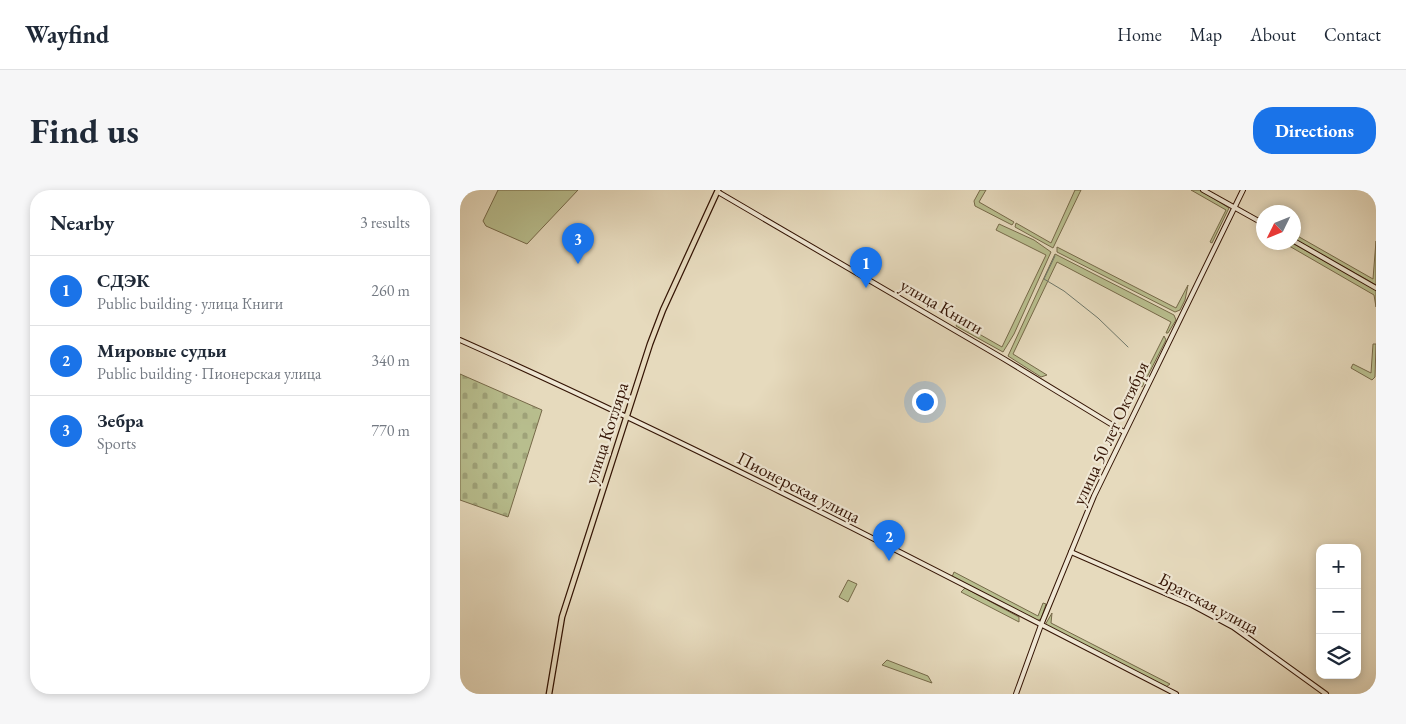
<!DOCTYPE html>
<html lang="en">
<head>
<meta charset="utf-8">
<style>
  :root { --surface:#fff; --page:#f6f6f7; --text:#1f2937; --muted:#747a83; --line:#e0e1e3; --accent:#1a73e8 }
  body { margin:0; font-family:"EB Garamond",serif; background:var(--page); color:var(--text) }
  .controls { position:absolute; right:15px; bottom:15px; display:grid; overflow:hidden; border-radius:10px; box-shadow:0 2px 8px #0003 }
  .controls button { width:45px; height:45px; display:grid; place-items:center; padding:0; border:0; border-bottom:1px solid var(--line); background:var(--surface); color:var(--text); font:25px sans-serif }
  .compass { position:absolute; left:796px; top:15px; width:45px; height:45px; border-radius:50%; background:var(--surface); box-shadow:0 2px 8px #0003; rotate:227deg }
  .you { position:absolute; left:464px; top:211px; width:18px; height:18px; margin:-12px; border:4px solid #fff; border-radius:50%; background:#1a73e8; box-shadow:0 0 0 8px #1a73e833 }
  .badge { display:grid; place-items:center; width:32px; height:32px; border-radius:50%; background:var(--accent); color:#fff; font-size:16px; font-weight:700 }
  .pin { position:absolute; translate:-50% -41px; filter:drop-shadow(0 1px 2px #0008) }
  .pin::after { content:''; position:absolute; top:26px; width:18px; height:15px; background:inherit; clip-path:polygon(0 0,100% 0,50% 100%) }
  .list { margin:0; padding:0; list-style:none }
  h2 { display:flex; justify-content:space-between; align-items:center; height:65px; margin:0; padding:0 20px; font-size:21px }
  h2 small { font-size:16px; font-weight:400; color:var(--muted) }
  .list li { display:grid; grid-template-columns:32px 1fr auto; gap:15px; align-items:center; box-sizing:border-box; height:70px; padding:0 20px; border-top:1px solid var(--line) }
  .list b { display:block; font-size:19px; white-space:nowrap }
  .list p { margin:0; font-size:16px; white-space:nowrap; color:var(--muted) }
  .list em { font-size:16px; font-style:normal; color:var(--muted) }
  .icon { flex:none; width:28px; height:28px; fill:none; stroke:currentColor; stroke-width:2; stroke-linecap:round; stroke-linejoin:round }
  .map { position:relative; flex:none; width:916px; height:504px; overflow:hidden; border-radius:20px }
  header { display:flex; align-items:center; gap:30px; box-sizing:border-box; height:70px; padding:0 25px; background:var(--surface); border-bottom:1px solid var(--line) }
  header strong { font-size:24px }
  nav { display:flex; gap:28px; margin-inline-start:auto; font-size:18px }
  .intro { display:flex; align-items:center; justify-content:space-between; box-sizing:border-box; height:120px; padding:0 30px }
  h1 { margin:0; font-size:35px }
  .button { padding:12px 22px; border-radius:20px; background:var(--accent); color:#fff; font-size:18px; font-weight:700 }
  main { display:flex; gap:30px; padding:0 30px }
  aside { flex:1; background:var(--surface); border-radius:20px; box-shadow:0 2px 8px #0003 }
  .map>svg:first-child { display:block }
  .grass { fill:#b8be8e; stroke:#766949 }
  .cemetery { fill:url(#cemetery-stones); stroke:#766949 }
  .lines { fill:none; stroke-linecap:round; stroke-linejoin:round }
  .stream { stroke:#6f786b; stroke-width:1 }
  .secondary-casing { stroke:#341404; stroke-width:6 }
  .primary-casing { stroke:#341404; stroke-width:7 }
  .secondary { stroke:#efe7d4; stroke-width:4 }
  .primary { stroke:#e6dabd; stroke-width:4.5 }
  .labels { text-anchor:middle; dominant-baseline:central; stroke-width:4.5; stroke-linejoin:round; paint-order:stroke }
  .street-label { font-size:18px; fill:#341404; stroke:#efe7d4 }
</style>
</head>
<body>
<header>
<strong>Wayfind</strong>
<nav><a>Home</a><a>Map</a><a>About</a><a>Contact</a></nav>
</header>
<div class="intro"><h1>Find us</h1><a class="button">Directions</a></div>
<main>
<aside>
<h2>Nearby<small>3 results</small></h2>
<ul class="list">
<li><span class="badge">1</span><div><b>СДЭК</b><p>Public building · улица Книги</p></div><em>260 m</em></li>
<li><span class="badge">2</span><div><b>Мировые судьи</b><p>Public building · Пионерская улица</p></div><em>340 m</em></li>
<li><span class="badge">3</span><div><b>Зебра</b><p>Sports</p></div><em>770 m</em></li>
</ul>
</aside>
<div class="map">
<svg width="916" height="504" viewBox="0 0 916 504">
  <defs>
    <pattern id="cemetery-stones" width="16" height="16" patternUnits="userSpaceOnUse" patternTransform="scale(1.25)"><rect width="16" height="16" fill="#b8be8e"/><path d="M2 7V4a2 2 0 0 1 4 0v3zM10 15v-3a2 2 0 0 1 4 0v3z" fill="#9fa279"/></pattern>
  </defs>
  <rect width="100%" height="100%" fill="#e6dabd"/>
  <filter id="stains"><feTurbulence type="fractalNoise" baseFrequency=".004" numOctaves="4"/><feColorMatrix values="0 0 0 0 .2 0 0 0 0 .09 0 0 0 0 .02 0 0 0 .5 -.17"/></filter>
  <radialGradient id="worn" r=".72"><stop offset=".6" stop-color="#630" stop-opacity="0"/><stop offset="1" stop-color="#630" stop-opacity=".3"/></radialGradient>
  <!-- grass -->
  <g class="grass">
    <polygon points="38,0 118,0 67,54 26,36 23,31"/>
    <polygon points="520,0 526,0 519,12 554,32 552,35 515,16 514,11"/>
    <polygon points="615,0 621,0 593,58 555,37 556,33 591,53"/>
    <polygon points="731,0 740,0 769,18 752,53 750,52 766,20"/>
    <polygon points="539,34 574,50 591,62 554,144 543,162 496,136 498,132 542,157 586,65 536,40"/>
    <polygon points="834,44 913,89 916,51 916,95 834,49"/>
    <polygon points="824,53 832,53 913,98 916,101 916,117 914,105"/>
    <polygon points="597,57 716,118 728,95 725,110 720,120 715,122 597,62"/>
    <polygon points="595,64 714,125 716,130 708,143 706,143 711,132 597,72 553,164 587,185 581,187 548,166"/>
    <polygon points="704,146 706,150 682,197 676,193 680,194"/>
    <polygon points="913,154 916,154 915,187 912,190 891,178 893,174 911,183"/>
    <polygon points="494,382 578,426 583,413 586,414 581,429 576,431 492,387"/>
    <polygon points="388,390 397,394 388,412 379,407"/>
    <polygon points="505,398 559,427 559,432 501,402"/>
    <polygon points="592,423 591,433 710,494 706,497 585,435"/>
    <polygon points="427,470 468,486 472,493 422,475"/>
  </g>
  <!-- cemetery -->
  <polygon class="cemetery" points="0,184 82,220 48,327 0,310"/>
  <g class="lines">
    <!-- stream -->
    <polyline class="stream" points="595,66 584,89 604,101 638,128 668,157"/>
    <!-- secondary casing -->
    <g class="secondary-casing">
      <g id="secondary">
        <polyline points="743,0 804,34"/>
        <polyline points="258,2 544,169 664,242"/>
        <polyline points="834,51 916,98"/>
        <path d="M 0,150 C 243,258 479,382 716,504"/>
        <polyline points="611,362 732,415 773,437 866,504"/>
        <polyline points="556,504 581,435 634,306 783,0"/>
      </g>
    </g>
    <!-- primary casing -->
    <g class="primary-casing">
      <polyline id="primary" points="89,504 102,427 190,154 203,120 258,0"/>
    </g>
    <!-- secondary -->
    <use href="#secondary" class="secondary"/>
    <!-- primary -->
    <use href="#primary" class="primary"/>
  </g>
  <g class="labels">
    <!-- street labels -->
    <g class="street-label">
      <text transform="translate(482 116) rotate(30)">улица Книги</text>
      <text transform="translate(146 243) rotate(-72)">улица Котляра</text>
      <text transform="translate(650 243) rotate(-65)">улица 50 лет Октября</text>
      <text transform="translate(339 297) rotate(27)">Пионерская улица</text>
      <text transform="translate(749 413) rotate(28)">Братская улица</text>
    </g>
  </g>
  <rect width="100%" height="100%" filter="url(#stains)"/>
  <rect width="100%" height="100%" fill="url(#worn)"/>
</svg>
<div class="controls">
<button>+</button>
<button>−</button>
<button><svg class="icon" aria-label="layers" viewBox="0 0 24 24"><path d="M12 4l9 5-9 5-9-5zM3 14l9 5 9-5"/></svg></button>
</div>
<svg class="compass" viewBox="-18 -18 36 36"><path d="M0-13l5 13h-10z" fill="#e53935"/><path d="M0 13l5-13h-10z" fill="#747a83"/></svg>
<div class="you"></div>
<div class="pin badge" style="left:406px;top:98px">1</div>
<div class="pin badge" style="left:429px;top:371px">2</div>
<div class="pin badge" style="left:118px;top:74px">3</div>
</div>
</main>
</body>
</html>
